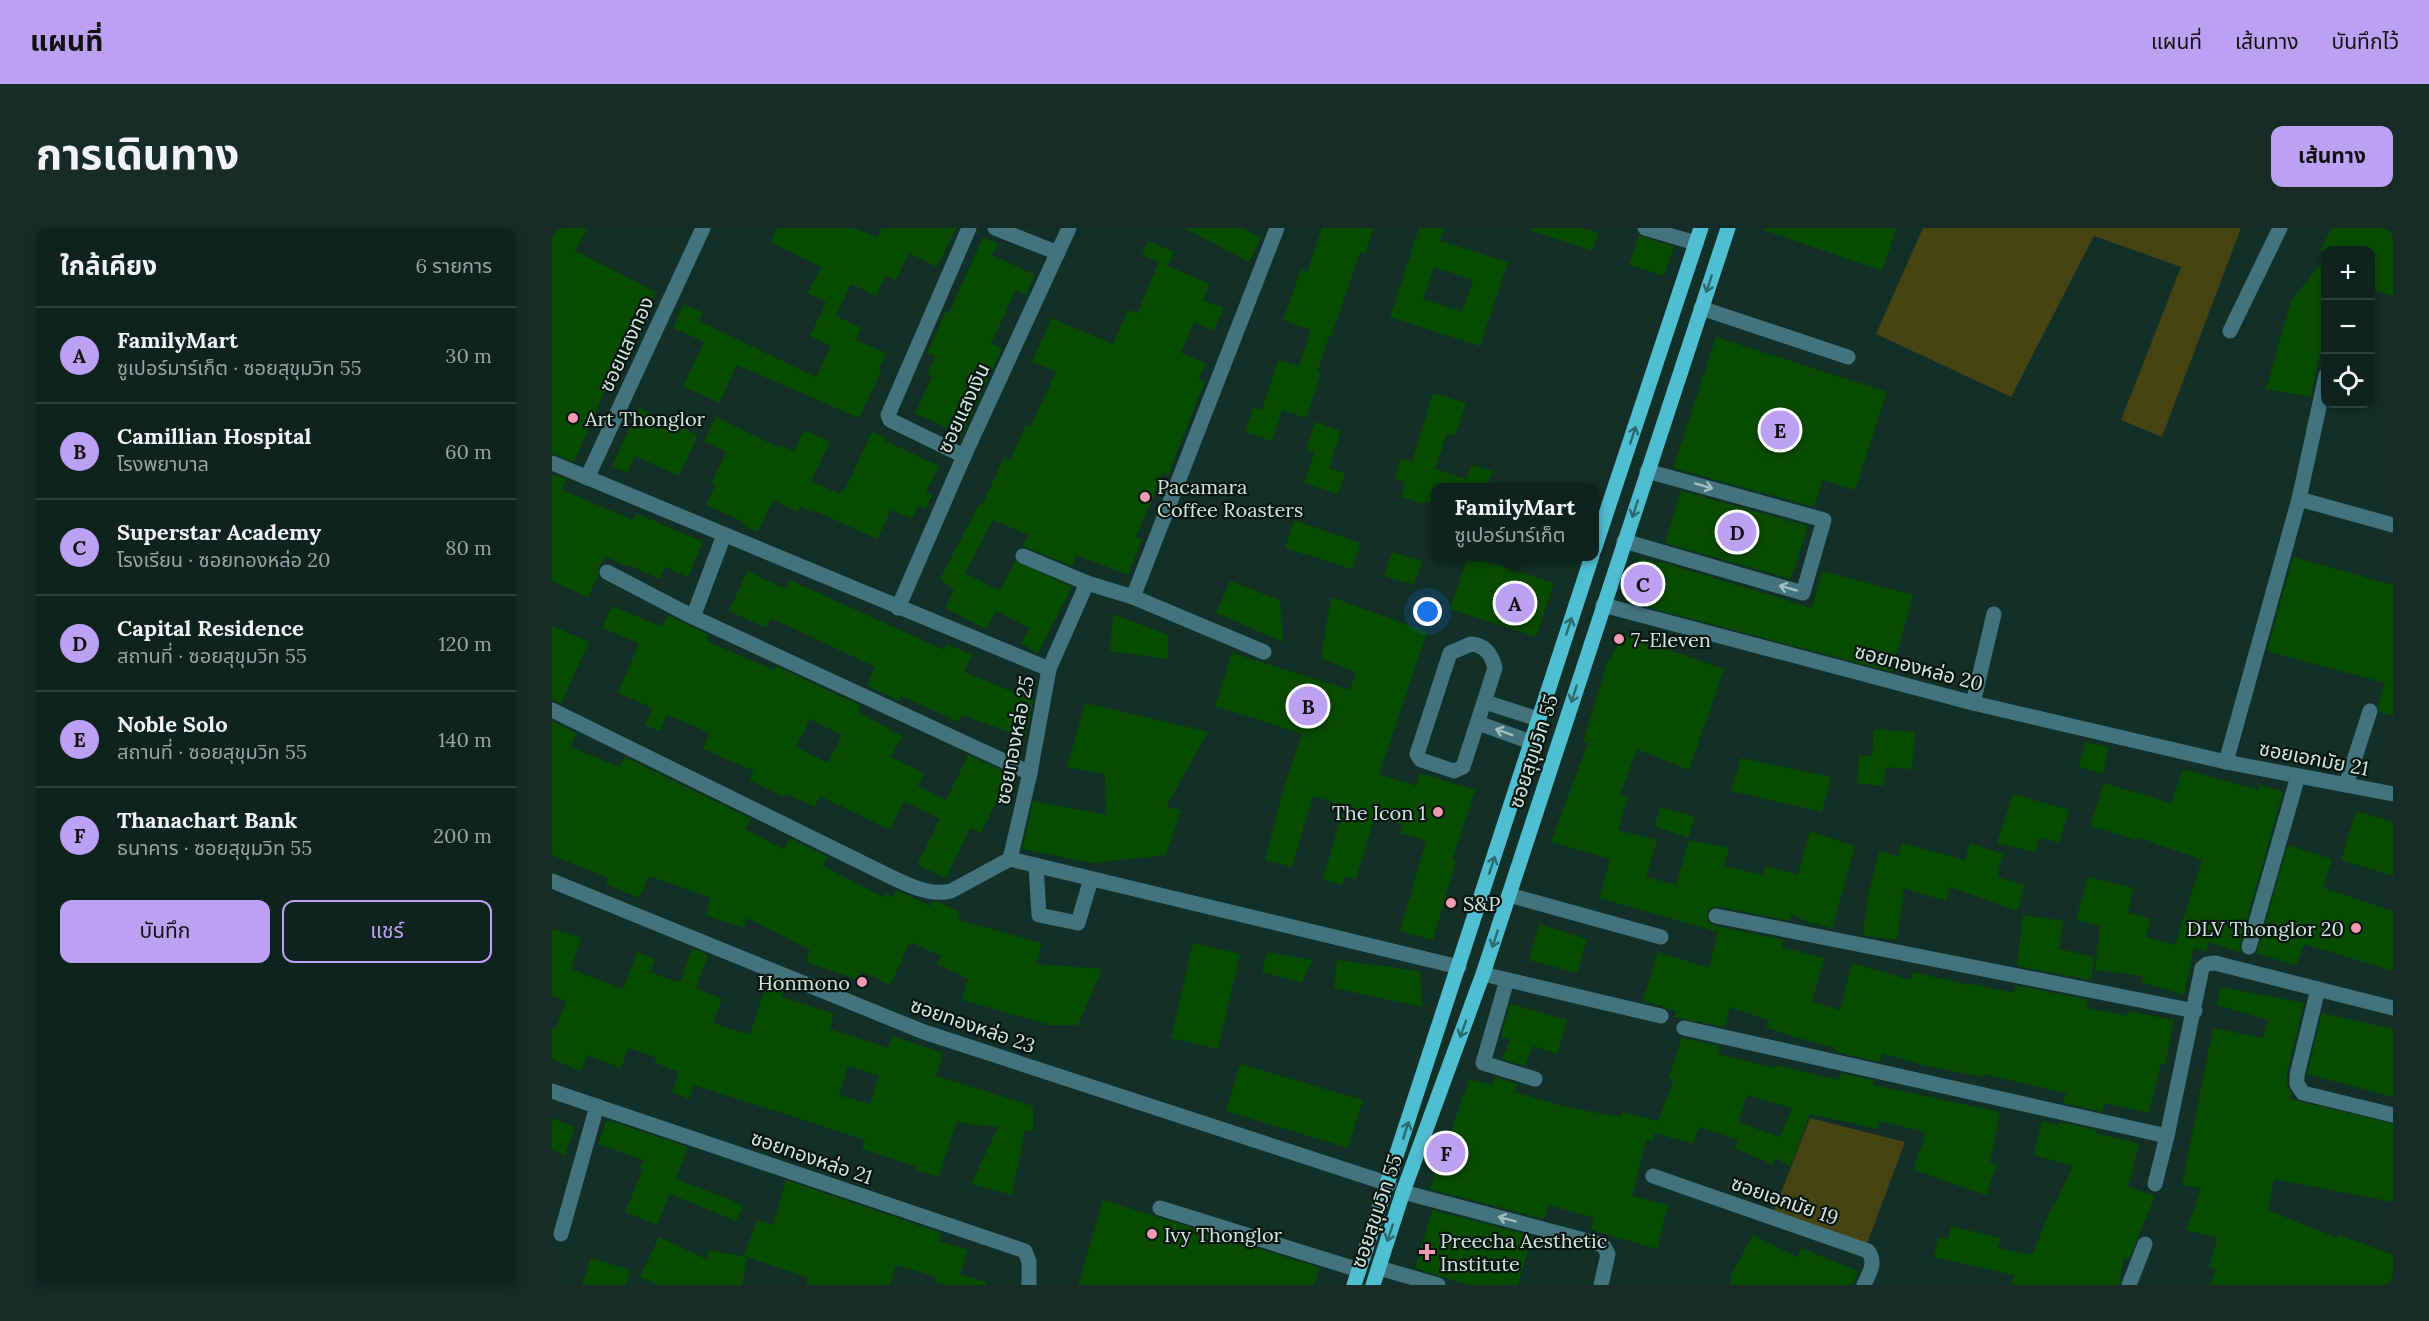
<!DOCTYPE html>
<html lang="th">
<head>
<meta charset="utf-8">
<style>
  :root { --surface:#0e231e; --page:#172b27; --text:#f1f3f6; --muted:#9ba4a4; --line:#2e403c; --accent:#bca0f2 }
  body { margin:0; font-family:Lora,"Noto Sans Thai",serif; background:var(--page); color:var(--text) }
  .controls { position:absolute; right:18px; top:18px; display:grid; overflow:hidden; border-radius:12px; box-shadow:0 3px 9px #0003 }
  .controls button { width:54px; height:54px; display:grid; place-items:center; padding:0; border:0; border-bottom:2px solid var(--line); background:var(--surface); color:var(--text); font:30px sans-serif }
  .you { position:absolute; left:876px; top:384px; width:21px; height:21px; margin:-15px; border:4px solid #fff; border-radius:50%; background:#1a73e8; box-shadow:0 0 0 9px #1a73e833 }
  .badge { display:grid; place-items:center; width:39px; height:39px; border-radius:50%; background:var(--accent); color:#111; font-size:20px; font-weight:700 }
  .pin { position:absolute; translate:-50% -50%; border:3px solid #fff; box-shadow:0 2px 6px #0006 }
  .popup { position:absolute; left:879px; top:255px; width:168px; height:78px; box-sizing:border-box; display:grid; place-content:center; border-radius:12px; background:var(--surface); filter:drop-shadow(0 2px 4px #0005); font-size:20px; white-space:nowrap; color:var(--muted) }
  .popup b { font-size:22px; color:var(--text) }
  .popup::after { content:''; position:absolute; left:50%; top:100%; margin-left:-12px; border:12px solid transparent; border-top-color:var(--surface) }
  .list { margin:0; padding:0; list-style:none }
  h2 { display:flex; justify-content:space-between; align-items:center; height:78px; margin:0; padding:0 24px; font-size:26px }
  h2 small { font-size:20px; font-weight:400; color:var(--muted) }
  .list li { display:grid; grid-template-columns:39px 1fr auto; gap:18px; align-items:center; box-sizing:border-box; height:96px; padding:0 24px; border-top:2px solid var(--line) }
  .list b { display:block; font-size:22px; white-space:nowrap }
  .list p { margin:0; font-size:20px; white-space:nowrap; color:var(--muted) }
  .list em { font-size:20px; font-style:normal; color:var(--muted) }
  .actions { display:flex; gap:12px; padding:18px 24px }
  .actions a { flex:1; padding:14px 0; border:2px solid var(--accent); border-radius:12px; text-align:center; font-size:21px; color:var(--accent) }
  .actions .main { background:var(--accent); color:#111 }
  .icon { flex:none; width:33px; height:33px; fill:none; stroke:currentColor; stroke-width:2; stroke-linecap:round; stroke-linejoin:round }
  .map { position:relative; flex:none; width:1841px; height:1057px; overflow:hidden; border-radius:12px }
  header { display:flex; align-items:center; gap:36px; box-sizing:border-box; height:84px; padding:0 30px; background:var(--accent); color:#111 }
  header strong { font-size:28px }
  nav { display:flex; gap:33px; margin-inline-start:auto; font-size:21px }
  .intro { display:flex; align-items:center; justify-content:space-between; box-sizing:border-box; height:144px; padding:0 36px }
  h1 { margin:0; font-size:42px }
  .button { padding:15px 27px; border-radius:12px; background:var(--accent); color:#111; font-size:21px; font-weight:700 }
  main { display:flex; gap:36px; padding:0 36px }
  aside { flex:1; background:var(--surface); border-radius:12px; box-shadow:0 3px 9px #0003 }
  .map>svg:first-child { display:block }
  .green { fill:#464412 }
  .building { fill:#084c00; fill-rule:evenodd }
  .lines { fill:none; stroke-linecap:round; stroke-linejoin:round }
  .minor { stroke:#43747d; stroke-width:15 }
  .major { stroke:#50bed1; stroke-width:15 }
  .oneway { stroke:#2c6a71 }
  .oneway2 { stroke:#a1bdbd }
  .poi-dot { fill:#f19ab1; stroke:#081511; stroke-width:2 }
  .labels { text-anchor:middle; dominant-baseline:central; stroke-width:4.5; stroke-linejoin:round; paint-order:stroke }
  .street-label { font-size:20px; fill:#d3e4df; stroke:#081511 }
  .poi-label { font-size:20px; fill:#d3e4df; stroke:#081511; text-anchor:start }
</style>
</head>
<body>
<header>
<strong>แผนที่</strong>
<nav><a>แผนที่</a><a>เส้นทาง</a><a>บันทึกไว้</a></nav>
</header>
<div class="intro"><h1>การเดินทาง</h1><a class="button">เส้นทาง</a></div>
<main>
<aside>
<h2>ใกล้เคียง<small>6 รายการ</small></h2>
<ul class="list">
<li><span class="badge">A</span><div><b>FamilyMart</b><p>ซูเปอร์มาร์เก็ต · ซอยสุขุมวิท 55</p></div><em>30 m</em></li>
<li><span class="badge">B</span><div><b>Camillian Hospital</b><p>โรงพยาบาล</p></div><em>60 m</em></li>
<li><span class="badge">C</span><div><b>Superstar Academy</b><p>โรงเรียน · ซอยทองหล่อ 20</p></div><em>80 m</em></li>
<li><span class="badge">D</span><div><b>Capital Residence</b><p>สถานที่ · ซอยสุขุมวิท 55</p></div><em>120 m</em></li>
<li><span class="badge">E</span><div><b>Noble Solo</b><p>สถานที่ · ซอยสุขุมวิท 55</p></div><em>140 m</em></li>
<li><span class="badge">F</span><div><b>Thanachart Bank</b><p>ธนาคาร · ซอยสุขุมวิท 55</p></div><em>200 m</em></li>
</ul>
<div class="actions"><a class="main">บันทึก</a><a>แชร์</a></div>
</aside>
<div class="map">
<svg width="1841" height="1057" viewBox="0 0 1841 1057">
  <rect width="100%" height="100%" fill="#122f28"/>
  <!-- green -->
  <g class="green">
    <polygon points="1371,0 1689,0 1610,209 1569,192 1629,39 1542,8 1459,169 1324,106"/>
    <polygon points="1258,890 1353,914 1313,1021 1220,988"/>
  </g>
  <!-- building -->
  <g class="building">
    <polygon points="0,0 36,0 23,23 104,64 70,136 66,133 22,234 0,225"/>
    <polygon points="225,0 303,0 325,10 330,0 404,0 385,39 357,25 344,52 334,47 324,68 299,56 284,88 309,100 304,112 334,125 327,141 330,142 307,190 185,137 167,175 131,158 152,114 121,100 132,76 151,85 147,93 264,149 279,118 258,108 274,74 256,65 269,39 218,14"/>
    <polygon points="632,0 690,0 709,10 697,34"/>
    <polygon points="770,0 822,0 813,26 808,24 779,109 777,108 765,144 769,145 754,190 730,182 720,213 693,204 701,179 710,182 726,132 747,138 759,102 731,92 749,41 755,44"/>
    <path d="M 867,0 L 892,0 L 888,13 L 956,34 L 928,118 L 838,89 ZM 882,39 L 921,52 L 910,84 L 871,71 Z"/>
    <polygon points="980,0 1030,0 1046,5 1040,23 980,3"/>
    <polygon points="1212,0 1345,0 1330,43 1212,2"/>
    <polygon points="1780,0 1841,0 1841,68 1818,60 1818,22 1768,22"/>
    <polygon points="1087,7 1122,19 1112,48 1077,37"/>
    <polygon points="431,9 446,15 440,27 483,47 474,67 464,62 439,115 450,120 410,207 363,185 380,149 375,146 383,128 375,125 394,83 397,85"/>
    <polygon points="596,13 622,24 616,38 658,56 651,72 671,80 662,103 642,94 629,125 654,135 647,151 653,153 616,247 611,245 584,309 590,312 576,347 524,327 520,338 471,318 476,307 441,292 413,345 448,363 463,333 520,359 486,425 469,416 477,400 444,383 434,401 393,380 402,362 388,351 427,276 430,277 452,229 458,232 474,197 478,199 504,144 480,134 499,90 561,116 576,82 585,85 586,83 607,34 590,27"/>
    <polygon points="1773,30 1773,115 1766,133 1759,169 1714,161 1739,73"/>
    <polygon points="1164,109 1335,164 1303,262 1271,252 1262,279 1121,240"/>
    <polygon points="881,165 914,175 903,208 895,205 883,241 915,251 919,237 940,243 934,260 884,260 884,276 873,273 872,276 849,269 853,254 843,251 849,230 860,234"/>
    <polygon points="87,180 146,207 127,248 83,228 75,245 60,238"/>
    <polygon points="164,189 228,220 229,217 242,223 252,202 278,214 259,253 287,266 289,262 292,263 320,204 334,210 333,213 387,238 374,264 380,267 374,281 366,277 360,291 339,282 325,311 263,283 262,285 248,278 246,284 221,272 206,304 192,298 193,295 154,277 163,258 159,256 174,224 152,213"/>
    <polygon points="763,194 789,203 777,240 793,245 786,266 752,255 762,225 754,222"/>
    <polygon points="0,246 14,251 10,262 81,292 84,285 151,314 136,349 113,339 108,351 77,337 76,339 54,329 46,340 46,347 36,369 0,353"/>
    <polygon points="1129,263 1256,298 1239,351 1113,315"/>
    <polygon points="742,292 808,315 800,341 733,320"/>
    <polygon points="840,324 870,333 862,357 832,348"/>
    <polygon points="916,328 1002,355 984,409 898,381"/>
    <polygon points="1741,329 1841,357 1841,488 1827,484 1826,477 1833,455 1715,423"/>
    <polygon points="1087,330 1106,335 1106,333 1260,380 1270,343 1361,367 1340,444 1073,373"/>
    <polygon points="195,343 234,361 238,352 392,422 395,416 420,427 412,444 481,472 473,510 410,487 406,494 350,468 347,473 315,457 323,439 219,390 214,400 177,383"/>
    <polygon points="678,353 728,372 731,414 664,385"/>
    <polygon points="779,369 875,404 827,546 864,558 868,545 923,562 900,632 904,633 881,712 848,703 874,613 848,605 851,597 823,588 804,651 793,648 790,657 771,651 792,578 761,568 740,639 713,632 732,559 750,506 663,478 680,425 798,462 804,445 769,430"/>
    <path d="M 60,378 L 110,399 L 116,387 L 157,407 L 154,413 L 222,442 L 224,438 L 309,478 L 306,484 L 350,508 L 339,529 L 372,545 L 366,558 L 394,572 L 416,527 L 458,546 L 429,605 L 418,600 L 394,650 L 365,637 L 388,591 L 352,573 L 338,602 L 268,568 L 263,579 L 235,566 L 232,569 L 197,552 L 202,543 L 151,521 L 157,505 L 115,487 L 108,503 L 93,497 L 100,480 L 66,465 L 87,415 L 50,400 ZM 258,491 L 290,507 L 276,535 L 244,519 Z"/>
    <polygon points="561,386 616,407 616,431 558,423"/>
    <polygon points="0,398 37,414 9,476 0,472"/>
    <polygon points="1070,406 1172,441 1137,542 1085,521 1068,567 1076,569 1066,602 1105,612 1094,649 1124,657 1137,612 1177,620 1172,638 1210,647 1213,638 1246,647 1258,603 1303,618 1280,701 1263,695 1262,697 1239,686 1238,693 1166,678 1156,682 1155,692 1162,698 1232,712 1230,719 1272,730 1260,774 1288,782 1300,735 1359,752 1361,744 1416,757 1416,755 1462,765 1463,757 1536,772 1535,780 1575,788 1576,783 1622,792 1613,837 1609,836 1597,885 1553,875 1550,884 1511,875 1514,865 1431,846 1430,849 1370,837 1330,825 1328,834 1293,826 1283,823 1283,820 1239,808 1214,799 1216,792 1178,779 1173,799 1122,789 1124,783 1091,772 1106,724 1157,740 1166,704 1047,670 1058,631 999,614 1036,515 1031,514 1056,432 1058,432"/>
    <polygon points="533,475 656,504 614,579 629,582 614,627 540,635 470,621 481,573 554,587 553,546 515,539"/>
    <polygon points="0,493 25,505 18,519 67,539 73,529 199,591 193,601 232,621 237,610 276,629 271,638 331,669 333,665 341,669 344,662 378,678 380,674 387,674 409,685 406,692 490,715 484,736 550,741 526,797 498,797 410,772 416,751 385,736 389,728 358,714 338,757 309,743 306,752 254,734 258,722 195,690 192,700 153,687 159,670 97,648 87,670 54,656 56,650 0,627"/>
    <polygon points="1322,501 1363,504 1360,541 1333,539 1332,558 1305,555 1307,527 1320,528"/>
    <polygon points="1533,514 1556,519 1551,546 1527,539"/>
    <polygon points="1189,530 1279,549 1270,584 1179,563"/>
    <polygon points="1631,541 1706,562 1707,556 1731,564 1688,716 1689,725 1657,714 1654,724 1642,720 1632,767 1589,754 1591,748 1543,742 1548,698 1524,692 1536,649 1581,660 1576,685 1599,691 1594,709 1623,717 1650,632 1585,609 1584,612 1538,598 1552,555 1619,575"/>
    <polygon points="1461,566 1517,582 1507,615 1488,609 1483,624 1445,615"/>
    <polygon points="1109,579 1143,589 1136,610 1102,598"/>
    <polygon points="1804,583 1841,594 1841,648 1789,632"/>
    <polygon points="1350,615 1413,632 1418,615 1451,626 1445,649 1473,657 1465,683 1398,659 1394,673 1352,660 1345,712 1311,707 1316,667 1327,623 1346,628"/>
    <polygon points="1736,617 1780,631 1771,660 1841,683 1841,743 1752,716 1744,738 1704,725"/>
    <polygon points="1471,687 1511,693 1507,721 1542,729 1539,752 1465,738"/>
    <polygon points="987,696 1035,711 1025,745 977,732"/>
    <path d="M 0,701 L 29,710 L 19,741 L 71,761 L 85,724 L 103,731 L 98,744 L 125,754 L 128,754 L 140,720 L 156,727 L 144,760 L 170,771 L 161,795 L 198,807 L 215,752 L 233,758 L 229,769 L 282,786 L 277,801 L 336,820 L 340,808 L 391,825 L 384,848 L 481,878 L 481,903 L 473,902 L 460,967 L 419,956 L 446,899 L 415,896 L 405,893 L 386,949 L 363,942 L 364,939 L 310,921 L 313,912 L 142,857 L 137,871 L 120,864 L 127,844 L 103,835 L 104,830 L 76,820 L 69,840 L 35,827 L 29,843 L 0,831 L 0,799 L 4,800 L 14,773 L 0,768 ZM 296,838 L 327,848 L 318,876 L 287,867 Z"/>
    <polygon points="641,715 688,726 666,821 619,810"/>
    <polygon points="715,724 760,732 750,755 710,744"/>
    <polygon points="785,732 868,743 870,779 782,760"/>
    <polygon points="1669,759 1752,775 1735,845 1735,857 1739,865 1738,871 1841,896 1841,974 1722,951 1716,982 1785,1010 1787,1007 1841,1027 1841,1057 1658,1057 1664,1042 1657,1039 1666,1010 1634,1002 1649,960 1630,957 1661,800 1711,810 1716,792 1665,777"/>
    <polygon points="958,776 1015,792 1005,826 981,818 973,838 950,831 958,812 949,809"/>
    <polygon points="1770,785 1841,801 1841,869 1755,846"/>
    <path d="M 1130,810 L 1168,818 L 1166,826 L 1222,840 L 1223,837 L 1287,852 L 1289,845 L 1323,853 L 1321,857 L 1448,884 L 1438,934 L 1445,937 L 1434,967 L 1361,942 L 1374,904 L 1327,893 L 1326,901 L 1258,886 L 1238,939 L 1224,930 L 1221,937 L 1183,920 L 1186,912 L 1147,899 L 1141,916 L 1103,905 L 1101,913 L 1094,912 L 1080,968 L 1116,977 L 1105,1021 L 1039,1002 L 1042,990 L 997,977 L 992,991 L 878,961 L 894,908 L 897,909 L 917,851 L 940,857 L 943,849 L 965,856 L 962,864 L 1018,880 L 1069,889 L 1070,884 L 1106,893 L 1122,851 L 1116,850 ZM 1195,867 L 1240,880 L 1228,909 L 1186,894 Z"/>
    <polygon points="688,836 811,872 796,920 674,883"/>
    <polygon points="0,890 23,899 13,927 0,922"/>
    <polygon points="55,892 136,919 124,951 191,977 184,993 118,966 105,997 73,984 91,941 88,940 91,932 46,916"/>
    <polygon points="1490,893 1505,897 1506,894 1545,902 1544,905 1587,916 1576,959 1603,968 1577,1031 1572,1030 1567,1057 1460,1057 1462,1047 1382,1029 1386,1009 1396,1011 1399,998 1449,1010 1446,1020 1480,1027 1501,975 1503,976 1521,938 1481,927"/>
    <polygon points="234,952 389,1005 387,1013 416,1022 408,1046 434,1054 434,1057 393,1057 383,1054 384,1049 344,1037 338,1057 254,1057 256,1050 192,1028 205,992 221,997"/>
    <polygon points="551,972 768,1040 762,1057 526,1057"/>
    <polygon points="880,982 980,1008 966,1057 916,1057 863,1040"/>
    <polygon points="1201,1007 1245,1029 1249,1020 1306,1043 1300,1057 1178,1057 1179,1047"/>
    <polygon points="107,1009 154,1031 156,1022 195,1029 190,1057 105,1057 88,1049"/>
    <polygon points="39,1030 78,1042 74,1057 30,1057"/>
  </g>
  <g class="lines">
    <!-- minor -->
    <g class="minor">
      <polyline points="443,0 506,25"/>
      <polyline points="1093,0 1144,15"/>
      <polyline points="1149,80 1296,129"/>
      <polyline points="1678,103 1728,0"/>
      <polyline points="412,228 338,192 336,187 417,0"/>
      <polyline points="0,235 497,441"/>
      <polyline points="35,250 151,0"/>
      <polyline points="1747,271 1841,297"/>
      <polyline points="1072,313 1251,365 1272,292 1095,243"/>
      <polyline points="471,328 535,355"/>
      <polyline points="55,344 141,389 478,545"/>
      <polyline points="581,369 712,424"/>
      <polyline points="1051,377 1421,475 1674,534 1841,566"/>
      <polyline points="346,380 412,228 517,0"/>
      <polyline points="141,389 172,307"/>
      <path d="M 919,416 C 933,417 940,427 943,440 L 911,539 L 902,543 L 869,532 L 865,526 L 898,425 Z"/>
      <polyline points="933,474 986,491"/>
      <polyline points="1421,475 1442,386"/>
      <path d="M 0,482 L 331,645 C 350,654 377,669 399,663 L 458,631"/>
      <polyline points="926,495 979,514"/>
      <polyline points="1674,534 1747,271 1774,147"/>
      <polyline points="1794,557 1818,483"/>
      <polyline points="458,631 478,545 497,441 535,355 581,369 725,0"/>
      <polyline points="458,631 907,739"/>
      <polyline points="484,637 487,687 526,695 539,651"/>
      <polyline points="0,653 372,804 837,956"/>
      <polyline points="957,667 1109,709"/>
      <polyline points="1164,688 1643,783"/>
      <polyline points="1697,719 1746,548"/>
      <polyline points="931,746 1109,788"/>
      <polyline points="955,752 931,835 983,851"/>
      <polyline points="1766,761 1745,847 1745,856 1751,865 1841,887"/>
      <polyline points="1132,800 1615,908 1650,740 1655,736 1663,735 1841,780"/>
      <polyline points="0,863 473,1023 477,1034 477,1057"/>
      <path d="M 1101,948 L 1316,1023 C 1325,1035 1317,1045 1312,1057"/>
      <polyline points="1603,956 1615,908"/>
      <polyline points="851,964 1051,1017 1056,1026 1049,1057"/>
      <polyline points="608,980 807,1042"/>
      <polyline points="9,1006 45,878"/>
      <polyline points="827,1040 886,1057"/>
      <polyline points="1577,1057 1593,1016"/>
    </g>
    <!-- major -->
    <g class="major">
      <polyline points="1042,322 1149,0"/>
      <polyline points="802,1057 1040,328"/>
      <polyline points="821,1057 851,964 931,746 1176,0"/>
    </g>
  </g>
  <!-- one-way arrows -->
  <defs><path id="oneway-shaft" d="M-6 0H5M1.5-3L5.5 0L1.5 3" fill="none" stroke-width="1.6" stroke-linecap="round" stroke-linejoin="round" transform="scale(1.5)"/></defs>
  <g class="oneway">
    <use href="#oneway-shaft" transform="translate(1157 56) rotate(108)"/>
    <use href="#oneway-shaft" transform="translate(1081 207) rotate(-72)"/>
    <use href="#oneway-shaft" transform="translate(1083 281) rotate(108)"/>
    <use href="#oneway-shaft" transform="translate(1017 398) rotate(-72)"/>
    <use href="#oneway-shaft" transform="translate(1022 466) rotate(108)"/>
    <use href="#oneway-shaft" transform="translate(940 637) rotate(-72)"/>
    <use href="#oneway-shaft" transform="translate(943 711) rotate(108)"/>
    <use href="#oneway-shaft" transform="translate(911 801) rotate(110)"/>
    <use href="#oneway-shaft" transform="translate(854 902) rotate(-72)"/>
    <use href="#oneway-shaft" transform="translate(838 1005) rotate(108)"/>
  </g>
  <g class="oneway2">
    <use href="#oneway-shaft" transform="translate(1152 258) rotate(16)"/>
    <use href="#oneway-shaft" transform="translate(1236 360) rotate(-164)"/>
    <use href="#oneway-shaft" transform="translate(952 504) rotate(-160)"/>
    <use href="#oneway-shaft" transform="translate(955 991) rotate(-165)"/>
  </g>
  <!-- markers -->
  <g class="poi-dot">
    <circle cx="21" cy="190" r="6"/>
    <circle cx="593" cy="269" r="6"/>
    <circle cx="1067" cy="411" r="6"/>
    <circle cx="886" cy="584" r="6"/>
    <circle cx="899" cy="675" r="6"/>
    <circle cx="1804" cy="700" r="6"/>
    <circle cx="310" cy="754" r="6"/>
    <circle cx="600" cy="1006" r="6"/>
    <path d="M872 1015h6v6h6v6h-6v6h-6v-6h-6v-6h6z"/>
  </g>
  <g class="labels">
    <!-- street labels -->
    <g class="street-label">
      <text transform="translate(74 116) rotate(-65)">ซอยแสงทอง</text>
      <text transform="translate(411 180) rotate(-65)">ซอยแสงเงิน</text>
      <text transform="translate(1367 439) rotate(15)">ซอยทองหล่อ 20</text>
      <text transform="translate(462 512) rotate(-79)">ซอยทองหล่อ 25</text>
      <text transform="translate(981 523) rotate(-72)">ซอยสุขุมวิท 55</text>
      <text transform="translate(1762 530) rotate(11)">ซอยเอกมัย 21</text>
      <text transform="translate(421 797) rotate(19)">ซอยทองหล่อ 23</text>
      <text transform="translate(260 929) rotate(19)">ซอยทองหล่อ 21</text>
      <text transform="translate(1233 972) rotate(19)">ซอยเอกมัย 19</text>
      <text transform="translate(824 983) rotate(-71)">ซอยสุขุมวิท 55</text>
    </g>
    <!-- poi labels -->
    <g class="poi-label">
      <text x="33" y="190">Art Thonglor</text>
      <text x="605" y="258">Pacamara<tspan x="605" dy="23">Coffee Roasters</tspan></text>
      <text x="1079" y="411">7-Eleven</text>
      <text x="874" y="584" text-anchor="end">The Icon 1</text>
      <text x="911" y="675">S&amp;P</text>
      <text x="1792" y="700" text-anchor="end">DLV Thonglor 20</text>
      <text x="298" y="754" text-anchor="end">Honmono</text>
      <text x="612" y="1006">Ivy Thonglor</text>
      <text x="888" y="1012">Preecha Aesthetic<tspan x="888" dy="23">Institute</tspan></text>
    </g>
  </g>
</svg>
<div class="controls">
<button>+</button>
<button>−</button>
<button><svg class="icon" aria-label="locate" viewBox="0 0 24 24"><circle cx="12" cy="12" r="6"/><path d="M12 2v4M12 18v4M2 12h4M18 12h4"/></svg></button>
</div>
<div class="you"></div>
<div class="pin badge" style="left:963px;top:375px">A</div>
<div class="popup"><b>FamilyMart</b>ซูเปอร์มาร์เก็ต</div>
<div class="pin badge" style="left:756px;top:478px">B</div>
<div class="pin badge" style="left:1091px;top:356px">C</div>
<div class="pin badge" style="left:1185px;top:304px">D</div>
<div class="pin badge" style="left:1228px;top:202px">E</div>
<div class="pin badge" style="left:894px;top:925px">F</div>
</div>
</main>
</body>
</html>
